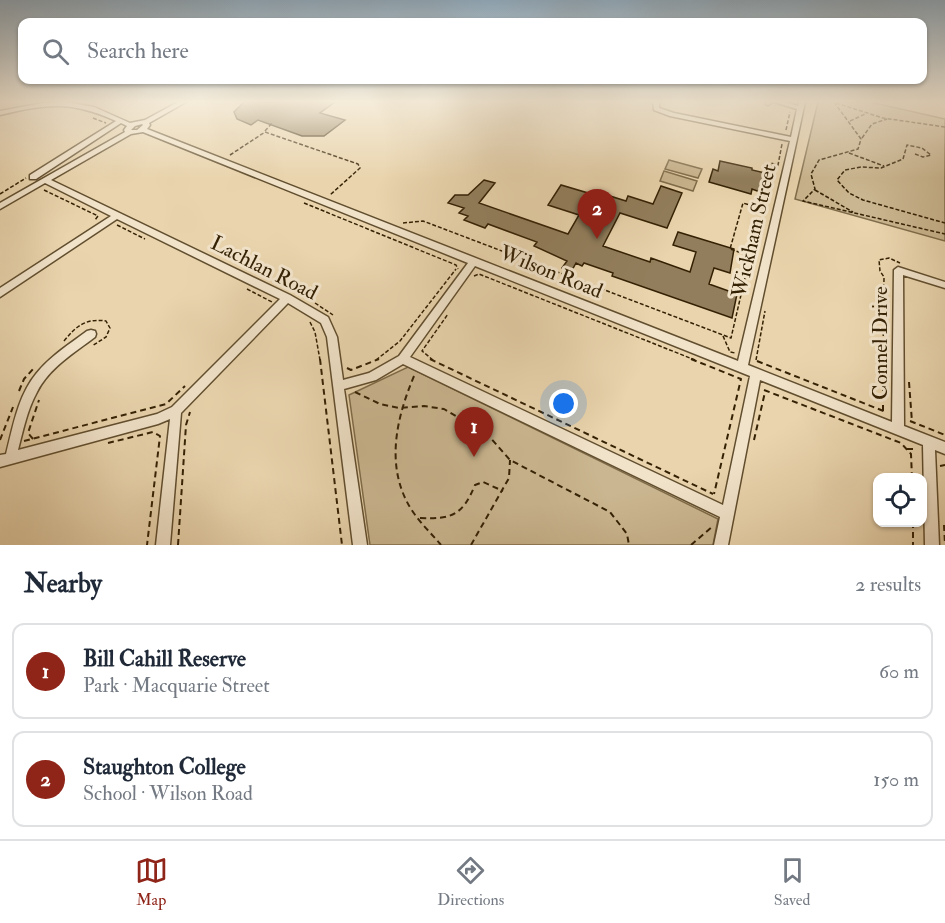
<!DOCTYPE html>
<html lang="en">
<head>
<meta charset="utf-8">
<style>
  :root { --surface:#fff; --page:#f2f2f3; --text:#1f2937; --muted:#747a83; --line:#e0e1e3; --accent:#8f2418 }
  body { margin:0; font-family:"IM FELL Double Pica",serif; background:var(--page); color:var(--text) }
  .controls { position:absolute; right:18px; bottom:18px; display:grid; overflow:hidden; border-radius:12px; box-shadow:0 2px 4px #0004 }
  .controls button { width:54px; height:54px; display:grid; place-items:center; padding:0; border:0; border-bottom:2px solid var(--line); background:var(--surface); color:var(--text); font:30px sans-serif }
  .you { position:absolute; left:564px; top:404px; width:21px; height:21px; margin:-15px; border:4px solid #fff; border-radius:50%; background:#1a73e8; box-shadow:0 0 0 9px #1a73e833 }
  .badge { display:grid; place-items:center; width:39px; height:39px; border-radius:50%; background:var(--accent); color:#fff; font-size:20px; font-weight:700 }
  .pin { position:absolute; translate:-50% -50px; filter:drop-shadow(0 2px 3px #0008) }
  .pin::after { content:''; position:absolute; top:32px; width:21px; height:18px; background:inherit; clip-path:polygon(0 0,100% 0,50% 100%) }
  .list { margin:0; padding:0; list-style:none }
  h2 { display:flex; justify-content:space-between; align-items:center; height:78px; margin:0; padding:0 24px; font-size:26px }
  h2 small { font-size:20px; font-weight:400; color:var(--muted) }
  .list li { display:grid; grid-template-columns:39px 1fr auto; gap:18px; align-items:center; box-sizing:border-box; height:96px; margin:0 12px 12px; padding:0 12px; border:2px solid var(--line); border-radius:12px }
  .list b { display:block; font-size:22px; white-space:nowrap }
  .list p { margin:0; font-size:20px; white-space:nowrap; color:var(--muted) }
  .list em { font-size:20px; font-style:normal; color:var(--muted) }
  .icon { flex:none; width:33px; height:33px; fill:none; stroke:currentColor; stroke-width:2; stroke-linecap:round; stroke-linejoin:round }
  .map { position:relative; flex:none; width:945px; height:545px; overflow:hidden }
  .search { position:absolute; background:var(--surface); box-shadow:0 2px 4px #0004; left:18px; right:18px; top:18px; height:66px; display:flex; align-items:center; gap:15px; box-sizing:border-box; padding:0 21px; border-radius:12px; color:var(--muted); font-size:22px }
  .sheet { height:294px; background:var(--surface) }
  nav { display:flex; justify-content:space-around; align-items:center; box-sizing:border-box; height:84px; border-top:2px solid var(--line); background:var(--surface); font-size:16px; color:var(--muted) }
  nav a { display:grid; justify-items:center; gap:3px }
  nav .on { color:var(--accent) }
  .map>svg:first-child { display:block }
  .green { fill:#cab690; stroke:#7f6c4a; stroke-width:1.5 }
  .building { fill:#927e5c; stroke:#342104; stroke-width:1.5 }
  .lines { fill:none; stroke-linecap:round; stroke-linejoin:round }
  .minor-casing { stroke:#614e2e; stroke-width:3 }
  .path-far1 { stroke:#342104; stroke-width:1.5; stroke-dasharray:4 2; stroke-linecap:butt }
  .path { stroke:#342104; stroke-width:2; stroke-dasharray:6 4; stroke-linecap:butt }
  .minor { fill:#f1e3ca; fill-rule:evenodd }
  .labels { text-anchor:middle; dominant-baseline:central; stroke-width:6; stroke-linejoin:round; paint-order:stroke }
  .street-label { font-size:21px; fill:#342104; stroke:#f1e3ca }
</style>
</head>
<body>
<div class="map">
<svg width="945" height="545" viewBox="0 0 945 545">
  <rect width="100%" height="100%" fill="#e9d4ad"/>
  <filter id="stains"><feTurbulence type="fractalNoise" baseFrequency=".00333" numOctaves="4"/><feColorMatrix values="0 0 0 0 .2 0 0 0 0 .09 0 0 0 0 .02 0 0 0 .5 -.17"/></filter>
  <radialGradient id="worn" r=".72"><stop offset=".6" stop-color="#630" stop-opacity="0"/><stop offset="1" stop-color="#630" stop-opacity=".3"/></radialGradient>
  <!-- green -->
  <g class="green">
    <polygon points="818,102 870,102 945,119 945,241 795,199"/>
    <polygon points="669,160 702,169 698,178 665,169"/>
    <polygon points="664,171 697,181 693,191 660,181"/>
    <polygon points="408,367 718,519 713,545 370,545 349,395"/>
  </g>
  <!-- building -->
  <g class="building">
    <polygon points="244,102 335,102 320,113 345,120 324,136 302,136 258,120 251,125 237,119 234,112"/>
    <polygon points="720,161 752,168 752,170 765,173 760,192 752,189 751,194 709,182 713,169 718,171"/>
    <polygon points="484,180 495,183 479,203 568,234 579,215 548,205 561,185 595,195 597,192 626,201 628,196 653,204 661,186 682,193 667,228 620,213 603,246 650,262 651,258 690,272 696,252 673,245 678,232 734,249 730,273 714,268 709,284 737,294 732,318 612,276 613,273 584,263 582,266 576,263 571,272 562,268 567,261 534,246 537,242 488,224 485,228 464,220 468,216 459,213 464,208 448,203 455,195 468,195"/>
  </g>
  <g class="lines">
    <!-- minor casing -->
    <g class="minor-casing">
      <g id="minor">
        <path d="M 66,102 L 94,107 L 130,123 L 145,120 L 178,102 L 186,102 L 149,123 L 150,125 L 147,129 L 738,361 L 790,141 L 670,116 L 654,110 L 653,102 L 659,102 L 659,108 L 674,113 L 791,137 L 797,109 L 774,102 L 784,102 L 798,106 L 799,102 L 805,102 L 748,365 L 892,422 L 894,270 L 898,267 L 945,282 L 945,288 L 903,275 L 904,426 L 945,442 L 945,454 L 935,450 L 939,545 L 925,545 L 923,445 L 760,380 L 728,545 L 714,545 L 720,517 L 403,364 L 376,380 L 344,389 L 367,545 L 353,545 L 327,337 L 321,323 L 288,303 L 181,413 L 170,545 L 156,545 L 170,419 L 158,424 L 0,467 L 0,455 L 6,454 C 13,427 18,396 36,374 C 50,356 70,344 87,331 L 91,330 L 95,331 L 96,334 L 95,337 C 74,353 49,368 37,392 C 27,410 23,431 18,450 L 157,414 L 172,407 L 280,299 L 117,219 L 0,297 L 0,288 L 111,216 L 45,183 L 0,209 L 0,203 L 125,132 L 124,130 L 127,126 L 121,123 L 36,179 L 30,179 L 30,175 L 116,121 C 70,100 47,104 0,115 L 0,111 L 43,103 ZM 142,124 L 143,125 L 137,130 L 131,130 L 135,126 ZM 143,132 L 468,263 L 399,356 L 369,373 L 343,380 L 337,337 L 328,317 L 290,295 L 51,180 L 131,134 ZM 475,266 L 750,376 L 723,505 L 410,357 Z"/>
        <polygon points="766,102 772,102 768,105 766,104"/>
      </g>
    </g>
    <!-- path-far1 -->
    <g class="path-far1">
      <polyline points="834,102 861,139 858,149 819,160 811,174 815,189 803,201 945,234"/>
      <polyline points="836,103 883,118 945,127"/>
      <polyline points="93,118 106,123"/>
      <polyline points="850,121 865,114"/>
      <polyline points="786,130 790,112"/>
      <polyline points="265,131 272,123"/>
      <polyline points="862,138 872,124 887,119"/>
      <polyline points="849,153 884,166"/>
      <polyline points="915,154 923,157 931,155 922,148 907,145 903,159 881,168 861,167 845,170 837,180 849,193 863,200 945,223"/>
      <polyline points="230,155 265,132 358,164 360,168 330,195"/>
      <polyline points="44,190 98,216 95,220"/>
      <polyline points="815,190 853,212"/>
      <polyline points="0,194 26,178"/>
      <polyline points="304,203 456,265 458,269"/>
      <polyline points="403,223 423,221 731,338 750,256 730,249 743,203 762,209 771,163 778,165 782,144"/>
      <polyline points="117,225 145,239"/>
      <polyline points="474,276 479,274 695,360"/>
      <polyline points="247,289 272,302"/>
      <polyline points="315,303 333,315"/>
      <polyline points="310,322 315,332 320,360"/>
      <polyline points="723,336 730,352 735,353"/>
      <path d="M 64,341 C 76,326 86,318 106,321 L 110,328 L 106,337 L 92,346"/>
      <polyline points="376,360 400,341 456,269"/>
      <polyline points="433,360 422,351 448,314"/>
      <polyline points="756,360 765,311"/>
      <polyline points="883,360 884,277 880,271 879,260 889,258 900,263"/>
    </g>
    <!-- path -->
    <g class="path">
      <polyline points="320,359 342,545"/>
      <polyline points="430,359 713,494"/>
      <polyline points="691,359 741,379 714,494"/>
      <polyline points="757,361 886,412"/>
      <polyline points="347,368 351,370 379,359"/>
      <path d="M 414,376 C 396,419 385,467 411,509 C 420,523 431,533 441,545"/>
      <polyline points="909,382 912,422"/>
      <polyline points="764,390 901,443 911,454 912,478"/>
      <polyline points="19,391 24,379 34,368"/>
      <polyline points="355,392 380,404 399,408 424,406 444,409 488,435 510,460 610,512 627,534 629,545"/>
      <polyline points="883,411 883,359"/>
      <polyline points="910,421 945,435"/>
      <polyline points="33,439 28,433 39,400"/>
      <polyline points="0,440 13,407"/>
      <polyline points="754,440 765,392"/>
      <polyline points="24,441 166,404 185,386"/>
      <polyline points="108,443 153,432 160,436 147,545"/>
      <polyline points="907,449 917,449"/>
      <polyline points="940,466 945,465"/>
      <path d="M 420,518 C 452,519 462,516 475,485 L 483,482 L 503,491"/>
      <polyline points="913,522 913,545"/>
      <polyline points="944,525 945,545"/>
      <polyline points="178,545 186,425 190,412"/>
      <polyline points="471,545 509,478 510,460"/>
      <polyline points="691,545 712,527"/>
    </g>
    <!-- minor -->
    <use href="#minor" class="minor"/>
  </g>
  <!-- sky -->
  <linearGradient id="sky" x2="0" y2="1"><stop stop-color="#8fa8ba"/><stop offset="0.57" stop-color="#f5ecda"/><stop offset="1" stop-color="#f5ecda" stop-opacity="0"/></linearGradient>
  <rect width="945" height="178" fill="url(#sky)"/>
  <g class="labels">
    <!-- street labels -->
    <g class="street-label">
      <text transform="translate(754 231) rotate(-77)">Wickham Street</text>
      <text transform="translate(264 268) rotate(27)">Lachlan Road</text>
      <text transform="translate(551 272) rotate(22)">Wilson Road</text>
      <text transform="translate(880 343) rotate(-90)">Connel Drive</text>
    </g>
  </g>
  <rect width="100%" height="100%" filter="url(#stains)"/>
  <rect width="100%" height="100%" fill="url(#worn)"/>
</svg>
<div class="controls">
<button><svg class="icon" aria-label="locate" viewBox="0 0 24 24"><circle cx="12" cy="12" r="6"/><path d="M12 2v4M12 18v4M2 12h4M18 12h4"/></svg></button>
</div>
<div class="you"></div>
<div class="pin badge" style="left:474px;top:457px">1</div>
<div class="pin badge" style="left:597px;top:239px">2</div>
<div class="search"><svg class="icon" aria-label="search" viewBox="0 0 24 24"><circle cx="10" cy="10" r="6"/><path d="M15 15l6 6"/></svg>Search here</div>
</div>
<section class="sheet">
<h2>Nearby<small>2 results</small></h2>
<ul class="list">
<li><span class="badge">1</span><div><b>Bill Cahill Reserve</b><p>Park · Macquarie Street</p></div><em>60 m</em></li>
<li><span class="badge">2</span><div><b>Staughton College</b><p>School · Wilson Road</p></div><em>150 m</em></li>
</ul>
</section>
<nav>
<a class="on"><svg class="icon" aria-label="map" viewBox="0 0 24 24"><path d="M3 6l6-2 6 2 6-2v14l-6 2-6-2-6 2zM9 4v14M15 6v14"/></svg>Map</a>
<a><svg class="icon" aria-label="directions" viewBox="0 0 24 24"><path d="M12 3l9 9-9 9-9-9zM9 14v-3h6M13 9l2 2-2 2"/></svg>Directions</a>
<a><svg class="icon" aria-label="saved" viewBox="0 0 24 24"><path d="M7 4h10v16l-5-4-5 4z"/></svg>Saved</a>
</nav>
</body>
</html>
